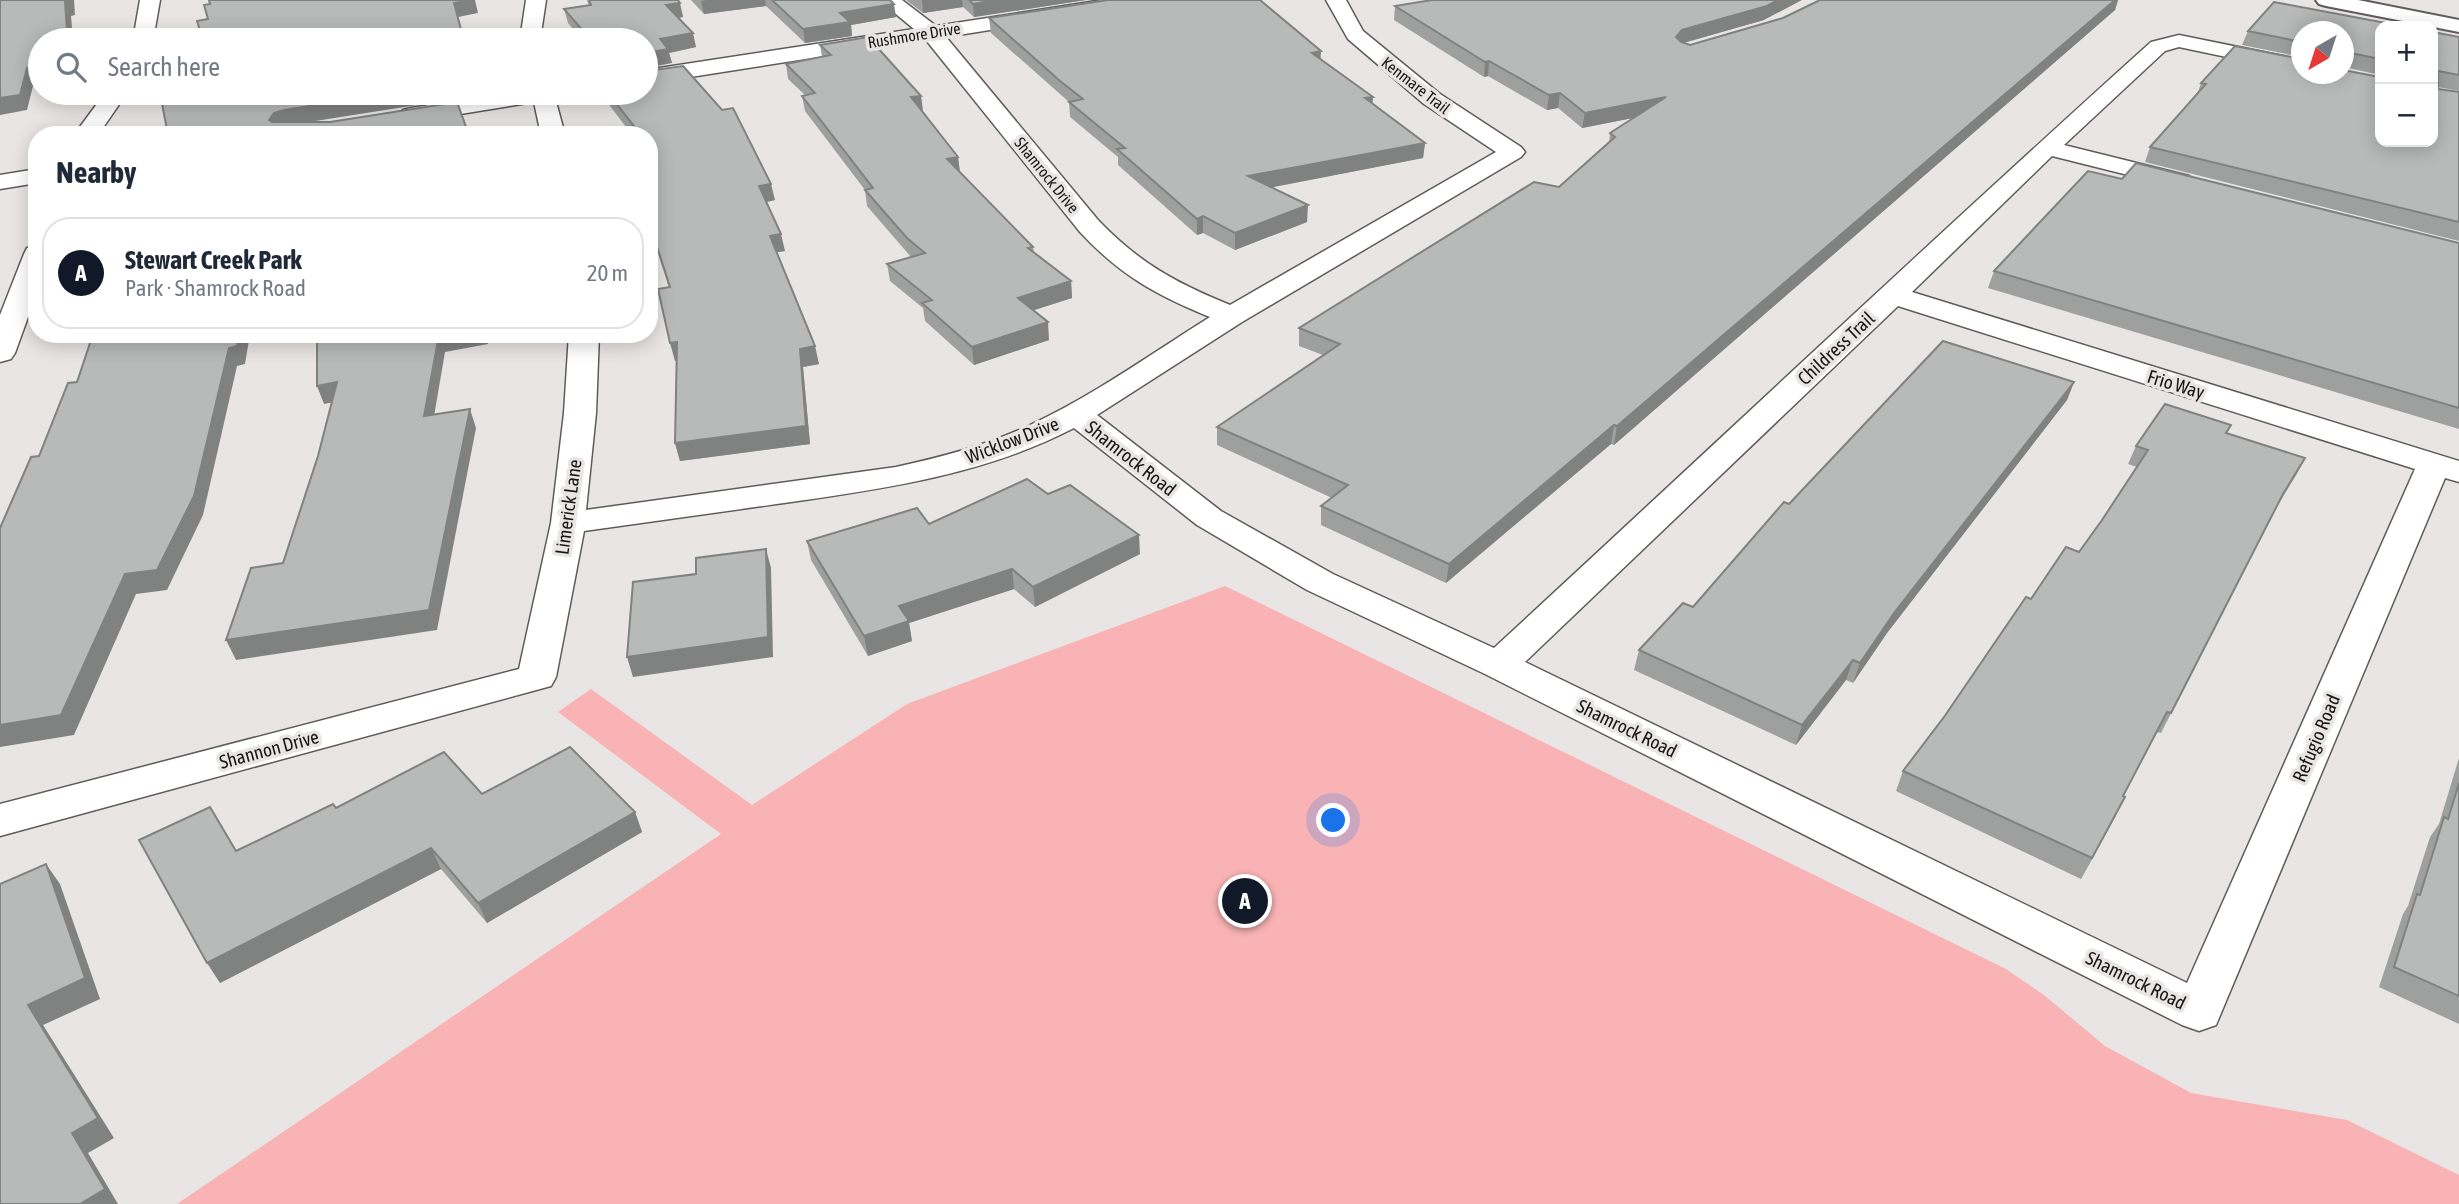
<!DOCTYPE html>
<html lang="en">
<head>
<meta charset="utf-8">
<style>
  :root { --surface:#fff; --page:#f6f6f7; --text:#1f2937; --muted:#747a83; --line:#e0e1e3; --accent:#111827 }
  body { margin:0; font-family:"Asap Condensed",sans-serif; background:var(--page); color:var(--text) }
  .controls { position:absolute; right:21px; top:21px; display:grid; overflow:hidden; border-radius:14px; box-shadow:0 4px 18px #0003 }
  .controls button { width:63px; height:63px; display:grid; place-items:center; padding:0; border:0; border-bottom:2px solid var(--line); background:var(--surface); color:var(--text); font:35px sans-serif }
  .compass { position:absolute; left:2291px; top:21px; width:63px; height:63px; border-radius:50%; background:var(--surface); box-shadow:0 4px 18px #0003; rotate:219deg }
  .you { position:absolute; left:1334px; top:821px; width:24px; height:24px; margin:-18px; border:5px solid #fff; border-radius:50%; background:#1a73e8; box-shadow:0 0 0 10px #1a73e833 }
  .badge { display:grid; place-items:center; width:46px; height:46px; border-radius:50%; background:var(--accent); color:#fff; font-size:23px; font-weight:700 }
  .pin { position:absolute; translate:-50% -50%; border:4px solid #fff; box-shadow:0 2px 7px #0006 }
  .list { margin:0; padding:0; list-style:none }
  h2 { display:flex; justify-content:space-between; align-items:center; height:91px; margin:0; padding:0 28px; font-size:30px }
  h2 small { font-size:23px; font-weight:400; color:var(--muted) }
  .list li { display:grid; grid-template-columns:46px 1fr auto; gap:21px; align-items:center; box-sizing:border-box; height:112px; margin:0 14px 14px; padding:0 14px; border:2px solid var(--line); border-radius:28px }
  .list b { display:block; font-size:26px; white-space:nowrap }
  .list p { margin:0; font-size:23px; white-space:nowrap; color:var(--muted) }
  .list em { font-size:23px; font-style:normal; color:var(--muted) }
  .icon { flex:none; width:38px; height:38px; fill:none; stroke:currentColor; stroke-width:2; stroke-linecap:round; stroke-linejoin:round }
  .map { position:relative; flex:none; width:2459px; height:1204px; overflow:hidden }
  .search { position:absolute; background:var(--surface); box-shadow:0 4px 18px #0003; left:28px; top:28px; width:630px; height:77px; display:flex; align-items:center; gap:18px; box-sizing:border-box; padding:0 24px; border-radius:38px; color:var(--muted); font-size:26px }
  .panel { position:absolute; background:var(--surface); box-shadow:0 4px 18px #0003; left:28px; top:126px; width:630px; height:217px; border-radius:28px }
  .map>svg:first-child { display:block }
  .green { fill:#f9b3b4 }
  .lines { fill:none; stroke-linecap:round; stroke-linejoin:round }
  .minor-casing { stroke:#605b5b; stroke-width:3 }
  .secondary-casing { stroke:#605b5b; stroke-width:4 }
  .minor { fill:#fff; fill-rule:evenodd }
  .secondary { fill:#fff; fill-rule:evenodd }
  .wall { fill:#9da09e }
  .shaded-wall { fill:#808281 }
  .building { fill:#b7bab8; stroke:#808281; stroke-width:2 }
  .labels { text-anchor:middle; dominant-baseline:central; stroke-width:7; stroke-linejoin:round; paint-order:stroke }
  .far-street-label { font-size:16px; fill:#181616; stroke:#eae5e5 }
  .street-label { font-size:19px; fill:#181616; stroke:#eae5e5 }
</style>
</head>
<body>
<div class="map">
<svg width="2459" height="1204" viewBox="0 0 2459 1204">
  <rect width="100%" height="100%" fill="#eae5e5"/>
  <!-- green -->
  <polygon class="green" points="1225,586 2006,969 2044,995 2105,1046 2191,1093 2347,1120 2459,1175 2459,1204 177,1204 721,834 558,712 591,689 752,805 907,704"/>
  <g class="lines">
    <!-- minor casing -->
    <g class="minor-casing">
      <g id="minor">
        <polygon points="140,0 160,0 153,40 133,40"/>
        <polygon points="526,0 546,0 540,40 520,40"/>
        <path d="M 879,0 L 902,0 L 936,26 L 1103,0 L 1151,0 L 1148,4 L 1141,6 L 946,37 L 1098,220 C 1139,263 1176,283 1230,305 L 1496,152 L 1424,104 L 1348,39 L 1326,0 L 1346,0 L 1363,31 L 1440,94 L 1521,147 L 1525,152 L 1521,157 L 1242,322 L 1097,415 L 1221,511 L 1333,574 L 1494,648 C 1713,446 1930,241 2151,42 L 2179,35 L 2302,60 L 2302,73 L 2179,47 L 2165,51 L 2064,145 L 2189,176 L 2192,181 L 2189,186 L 2180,188 L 2052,156 L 1912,292 L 2459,461 L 2459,482 L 2445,478 L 2216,1025 L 2199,1031 L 2182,1025 L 1485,674 L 1307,590 L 1197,525 L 1074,428 C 985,474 888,488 791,502 C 722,512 653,521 584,531 L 556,677 L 551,686 L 0,836 L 0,804 L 519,669 L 551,523 L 564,413 L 569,334 L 599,334 L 596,413 L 586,510 L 896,467 C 941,457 988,445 1030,425 C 1093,396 1151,354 1210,317 C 1156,295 1120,275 1080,232 L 926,40 L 646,84 L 646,70 L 914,29 ZM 1898,306 L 2415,469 L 2187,983 L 1525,662 Z"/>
        <polygon points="105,93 127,93 98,135 74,135"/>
        <polygon points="508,93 560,93 555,98 565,135 541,135 534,102 411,122 403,120 400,115 403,110 411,108"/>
        <polygon points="37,169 37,183 0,189 0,175"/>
        <polygon points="37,246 37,292 15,353 11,359 0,362 0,315 24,254 27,248"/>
      </g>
    </g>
    <!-- secondary casing -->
    <g class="secondary-casing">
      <polygon id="secondary" points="2316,0 2358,0 2459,20 2459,32 2326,6 2319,4"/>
    </g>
    <!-- minor -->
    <use href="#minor" class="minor"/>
    <!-- secondary -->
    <use href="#secondary" class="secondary"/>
  </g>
  <!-- wall -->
  <g class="wall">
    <polygon points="587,0 678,0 683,17 678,18 696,47 669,53 672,63 646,40 582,40 568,23 564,9 589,6"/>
    <polygon points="691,0 890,0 896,17 851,25 852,36 805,43 766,6 704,14"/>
    <polygon points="906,0 1086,0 974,17 963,7 923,13"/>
    <polygon points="1820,0 2118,0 2115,10 1614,445 1611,444 1446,583 1321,525 1321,506 1332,498 1217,445 1217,427 1323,355 1299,346 1299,328 1559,187 1609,143 1610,133 1633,118 1582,128 1558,108 1547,110 1488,76 1484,77 1394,20 1395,6 1764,20 1684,43 1690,45 1783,18"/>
    <polygon points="989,18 1320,58 1372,104 1425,143 1423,158 1271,187 1307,222 1235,250 1203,233 1197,235 1118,165 1118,157 1070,117 1069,102 991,33"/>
    <polygon points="2380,26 2380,75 2344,67 2301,32 2301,57 2242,45 2248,31"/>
    <polygon points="2433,32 2459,37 2459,91 2438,87 2438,89 2459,92 2459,241 2145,162 2150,147 2197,95 2201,83 2380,142"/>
    <polygon points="820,45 921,96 922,111 958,157 960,172 1033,247 1034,252 1071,281 1072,298 1033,310 1049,340 974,365 925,321 923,308 890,281 887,264 911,257 867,206 865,190 805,111 802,96 805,95 788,79 786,64 822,57"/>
    <polygon points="606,93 646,93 775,200 766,202 785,251 777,252 819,364 803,367 810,444 680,461 675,443 677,360 675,361 669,288 649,224 649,135 622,135 620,128 626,127 610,106"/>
    <polygon points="2122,179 2459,243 2459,429 1988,288 1994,271"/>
    <polygon points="2074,382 2067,400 1887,633 1853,683 1846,680 1796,745 1634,670 1639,650 1693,607 1789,504"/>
    <polygon points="2231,425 2227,433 2305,458 2295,477 2273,513 2161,733 2157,732 2123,796 2115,817 2081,879 1896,791 1903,771 2031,599 2079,552 2102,520 2137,467 2128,464 2136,446"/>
    <polygon points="1048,494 1140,554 1035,607 1014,589 909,623 912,641 868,656 811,560 807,541 929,524"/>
    <polygon points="2459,758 2459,1024 2379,987 2403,914 2408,906 2430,837 2439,824"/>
    <polygon points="482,794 635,812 642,832 487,923 441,869 220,983 336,808"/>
  </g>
  <!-- shaded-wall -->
  <g class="shaded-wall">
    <polygon points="69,0 74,0 75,15 71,16 73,40 56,40 65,2"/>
    <polygon points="471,0 475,0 478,13 458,17 464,40 443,40 454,3"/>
    <polygon points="706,0 765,0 766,6 704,14 701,1"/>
    <polygon points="922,0 962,0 963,7 923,13"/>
    <polygon points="996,0 1086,0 974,17 973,4"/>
    <polygon points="1778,0 1802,0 1764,20 1679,44 1676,37 1682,30"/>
    <polygon points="2115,0 2118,0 2115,10 1614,445 1617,426"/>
    <polygon points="680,3 683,17 669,19 666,5"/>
    <polygon points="894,4 896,17 851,25 852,36 805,43 803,29 840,13"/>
    <polygon points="693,33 696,47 669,53 672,63 646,68 646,53 660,39"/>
    <polygon points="1321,51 1320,66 1312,53"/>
    <polygon points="2351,53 2343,69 2343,57"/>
    <polygon points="1489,61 1488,76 1484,77 1485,62"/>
    <polygon points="40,66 40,82 34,82 27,110 0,115 0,98 27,68"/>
    <polygon points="395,93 453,93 455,99 290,125 280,128 269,120 274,113 284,110"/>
    <polygon points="1560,93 1558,108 1547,110 1549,95"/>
    <polygon points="921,96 923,111 913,112 911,97"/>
    <polygon points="1373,97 1372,112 1365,98"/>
    <polygon points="1666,97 1663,112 1582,128 1585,113"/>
    <polygon points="1425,143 1423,158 1248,192 1248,176"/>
    <polygon points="958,157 960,173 947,159"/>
    <polygon points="771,184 775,200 762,203 759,186"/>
    <polygon points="1308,205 1307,222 1235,250 1235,233"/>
    <polygon points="1203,216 1203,233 1197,235 1197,219"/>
    <polygon points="781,234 785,251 773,253 770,236"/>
    <polygon points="1071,281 1072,298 1019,315 1018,298"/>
    <polygon points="1048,322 1049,340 974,365 972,347"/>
    <polygon points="239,334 250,334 245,364 237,366 203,515 167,590 136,594 74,735 0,747 0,725 125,574 229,348"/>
    <polygon points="488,334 488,344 445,352 431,434 424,416 439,335"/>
    <polygon points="677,342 682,359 675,361 670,343"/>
    <polygon points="815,346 819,364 803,367 810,444 680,461 675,443 800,349"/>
    <polygon points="337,382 345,400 324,404 317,386"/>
    <polygon points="2074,382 2067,400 1887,633 1853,683 1860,663 1894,613"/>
    <polygon points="470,409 476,428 437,630 236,660 226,640"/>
    <polygon points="1614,425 1611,444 1446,583 1449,564"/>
    <polygon points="1139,535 1140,554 1035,607 1033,587"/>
    <polygon points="766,549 771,568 773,657 633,677 627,657"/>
    <polygon points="1012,569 1014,589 909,623 912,641 868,656 864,636 899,606"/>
    <polygon points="1853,660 1846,680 1796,745 1802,725"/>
    <polygon points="2125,797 2115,817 2081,879 2092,858"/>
    <polygon points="635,812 642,832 487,923 478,903"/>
    <polygon points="431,848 441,869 220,983 207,963"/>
    <polygon points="46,864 60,884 100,999 43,1025 114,1138 88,1153 118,1204 80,1204 72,1133 28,1005"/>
  </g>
  <!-- building -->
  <g class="building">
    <polygon points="0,0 69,0 69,1 65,2 67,30 59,31 56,40 40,40 40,66 27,68 20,95 0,98"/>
    <polygon points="209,0 471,0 454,3 463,37 443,39 444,40 203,40 197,21 208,19 204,5 210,4"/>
    <polygon points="589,0 678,0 680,3 666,5 693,33 660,39 668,49 646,53 646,40 591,40 564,9 591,5"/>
    <polygon points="772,0 890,0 894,4 840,13 850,22 803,29"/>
    <polygon points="969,0 996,0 973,4"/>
    <polygon points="1108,0 1260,0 1321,51 1312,53 1373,97 1365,98 1425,143 1248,176 1308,205 1235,233 1203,216 1197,219 1117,149 1125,148 1069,102 1083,99 1060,81 989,18"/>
    <polygon points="1432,0 1778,0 1767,6 1682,30 1676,37 1681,42 1690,45 1783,18 1820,0 2115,0 1617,426 1614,425 1449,564 1321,506 1348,485 1217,427 1340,344 1299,328 1534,182 1559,187 1615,137 1610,133 1666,97 1585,113 1560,93 1549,95 1489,61 1485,62 1395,6"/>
    <polygon points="2274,2 2402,26 2380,26 2380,59 2351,53 2348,57 2343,57 2343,32 2301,32 2301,42 2248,31"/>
    <polygon points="2433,32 2459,37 2459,75 2438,71 2438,89 2459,92 2459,222 2150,147 2206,84 2201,83 2235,46 2301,59 2301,74 2343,74 2343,70 2380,77 2380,142 2433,142"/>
    <polygon points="868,37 921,96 911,97 958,157 947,159 1033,247 1028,248 1071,281 1018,298 1048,322 972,347 922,303 932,300 887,264 925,253 907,238 865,190 873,188 802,96 815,93 786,64 831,55 820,45"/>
    <polygon points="683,66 722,110 733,108 771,184 759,186 781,234 770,236 815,346 800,349 806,426 675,443 677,342 670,343 658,289 670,287 649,222 649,213 652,213 649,207 649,135 623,135 620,128 634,126 608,93 646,93 646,71"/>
    <polygon points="160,93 395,93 284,110 274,113 269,120 272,122 330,122 457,102 469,135 168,135"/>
    <polygon points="2136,163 2459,243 2459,408 1994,271 2088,171 2122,179"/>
    <polygon points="93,334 239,334 237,346 229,348 194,496 157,570 125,574 61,715 0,725 0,528 31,457 39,456 68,383 77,382"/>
    <polygon points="324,334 440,334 439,335 424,416 470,409 429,610 226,640 251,568 283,563 318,456 337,382 317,386 317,336"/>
    <polygon points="1943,341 2074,382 1894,613 1860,663 1853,660 1802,725 1639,650 1683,603 1693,607 1784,502 1789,504"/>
    <polygon points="2165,404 2231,425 2226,433 2305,458 2283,494 2171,713 2167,712 2123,796 2125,797 2092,858 1903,771 1944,717 2026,597 2031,599 2066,547 2079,552 2102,520 2148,450 2136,446"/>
    <polygon points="1027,479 1048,494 1070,485 1139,535 1033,587 1012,569 899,606 909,621 864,636 807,541 917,508 929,524"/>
    <polygon points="766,549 768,637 627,657 633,582 696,574 696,558"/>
    <polygon points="570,747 635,812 478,903 431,848 207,963 139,840 210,807 236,851 333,804 336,808 444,752 482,794"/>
    <polygon points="2459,783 2459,996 2394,967 2417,894 2420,895 2444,817 2448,819"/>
    <polygon points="46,864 85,978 28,1005 98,1118 72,1133 105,1189 80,1204 0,1204 0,884"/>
  </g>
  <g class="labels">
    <!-- far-street labels -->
    <g class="far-street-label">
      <text transform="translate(914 35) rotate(-9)">Rushmore Drive</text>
      <text transform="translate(1416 85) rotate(38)">Kenmare Trail</text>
      <text transform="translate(1047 175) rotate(51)">Shamrock Drive</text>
    </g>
    <!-- street labels -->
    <g class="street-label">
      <text transform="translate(1836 348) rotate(-43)">Childress Trail</text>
      <text transform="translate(2176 384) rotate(17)">Frio Way</text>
      <text transform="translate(1012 440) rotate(-21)">Wicklow Drive</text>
      <text transform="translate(1131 458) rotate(38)">Shamrock Road</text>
      <text transform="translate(568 507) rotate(-82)">Limerick Lane</text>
      <text transform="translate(1627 728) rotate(26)">Shamrock Road</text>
      <text transform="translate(2316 738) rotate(-67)">Refugio Road</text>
      <text transform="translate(269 749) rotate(-15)">Shannon Drive</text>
      <text transform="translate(2136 980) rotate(26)">Shamrock Road</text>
    </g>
  </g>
</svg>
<div class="controls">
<button>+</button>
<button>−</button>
</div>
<svg class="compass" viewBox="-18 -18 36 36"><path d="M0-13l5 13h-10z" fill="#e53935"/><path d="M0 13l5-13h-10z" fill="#747a83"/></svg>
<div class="you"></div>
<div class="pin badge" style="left:1245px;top:901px">A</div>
<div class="search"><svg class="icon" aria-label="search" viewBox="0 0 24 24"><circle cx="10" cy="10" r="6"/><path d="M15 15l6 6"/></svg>Search here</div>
<section class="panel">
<h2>Nearby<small></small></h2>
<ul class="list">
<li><span class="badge">A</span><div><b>Stewart Creek Park</b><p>Park · Shamrock Road</p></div><em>20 m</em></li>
</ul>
</section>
</div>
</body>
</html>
